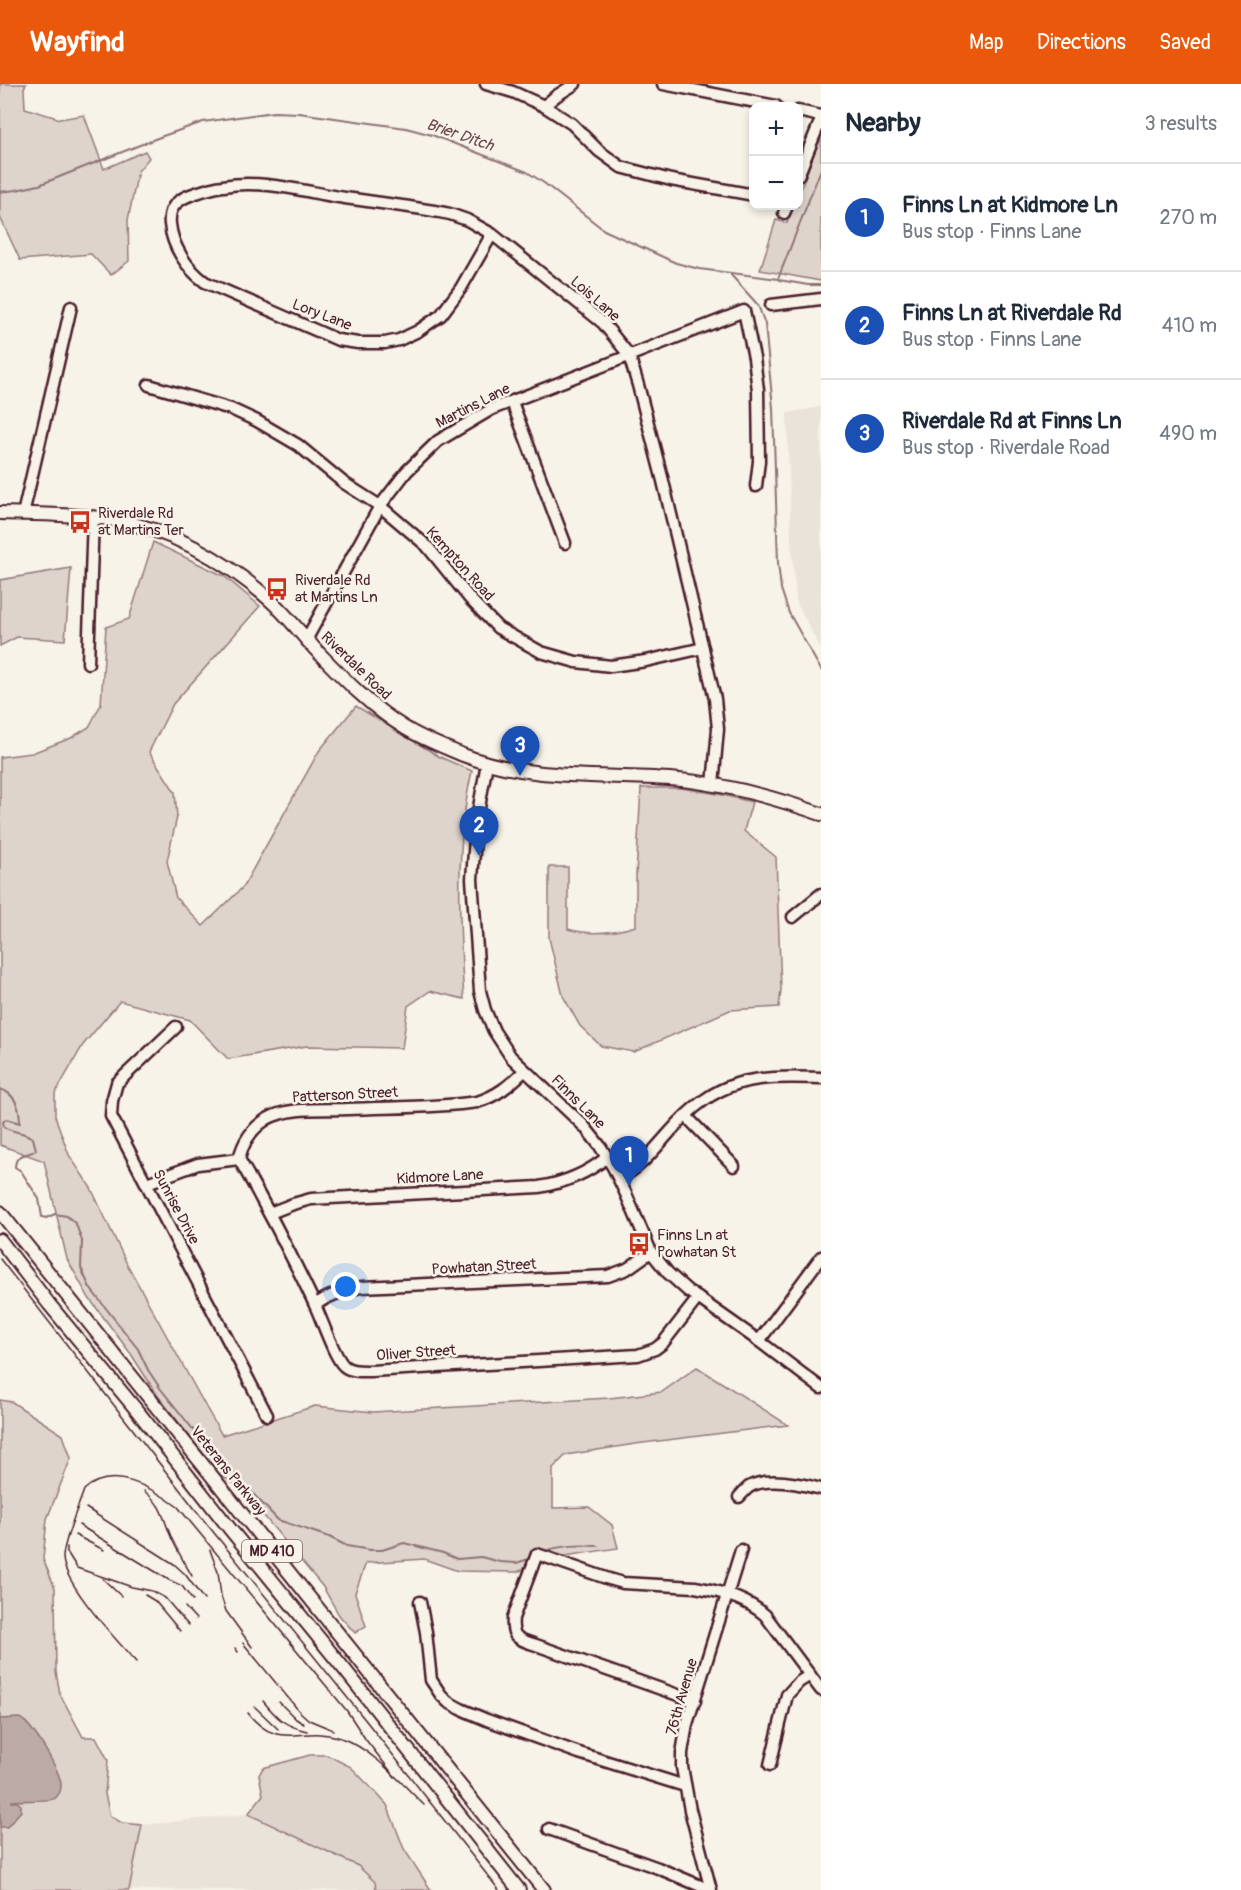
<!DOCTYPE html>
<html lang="en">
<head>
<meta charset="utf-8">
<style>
  :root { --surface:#fff; --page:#f6f6f7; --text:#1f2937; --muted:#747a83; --line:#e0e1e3; --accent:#ea580c }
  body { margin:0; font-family:Pangolin,sans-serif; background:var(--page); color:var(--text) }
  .controls { position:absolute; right:18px; top:18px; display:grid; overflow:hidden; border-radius:12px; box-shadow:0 3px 9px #0003 }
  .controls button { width:54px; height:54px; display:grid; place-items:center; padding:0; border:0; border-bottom:2px solid var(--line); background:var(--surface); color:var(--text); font:30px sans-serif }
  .you { position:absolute; left:346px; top:1203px; width:21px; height:21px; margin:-15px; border:4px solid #fff; border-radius:50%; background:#1a73e8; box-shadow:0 0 0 9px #1a73e833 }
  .badge { display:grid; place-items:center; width:39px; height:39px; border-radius:50%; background:var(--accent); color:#fff; font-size:20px; font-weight:700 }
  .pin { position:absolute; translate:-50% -50px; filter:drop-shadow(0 2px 3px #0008) }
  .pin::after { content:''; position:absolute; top:32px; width:21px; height:18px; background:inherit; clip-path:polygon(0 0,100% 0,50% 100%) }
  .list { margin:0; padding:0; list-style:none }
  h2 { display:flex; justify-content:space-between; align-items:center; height:78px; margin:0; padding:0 24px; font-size:26px }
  h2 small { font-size:20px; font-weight:400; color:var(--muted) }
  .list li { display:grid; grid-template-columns:39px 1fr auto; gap:18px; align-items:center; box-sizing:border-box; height:108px; padding:0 24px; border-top:2px solid var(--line) }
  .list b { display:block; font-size:22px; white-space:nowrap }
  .list p { margin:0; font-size:20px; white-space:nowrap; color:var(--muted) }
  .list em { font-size:20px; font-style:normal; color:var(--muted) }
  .map { position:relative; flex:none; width:821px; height:1806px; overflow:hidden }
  header { display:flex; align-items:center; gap:36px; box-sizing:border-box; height:84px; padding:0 30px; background:var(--accent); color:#fff }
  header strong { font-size:28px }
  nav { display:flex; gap:33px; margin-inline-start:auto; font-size:21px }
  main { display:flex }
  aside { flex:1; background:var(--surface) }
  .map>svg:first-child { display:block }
  .built { fill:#eae3da }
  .green { fill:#ded4cc; stroke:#947a7c; stroke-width:1.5 }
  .water { fill:#bcaaa7; stroke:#8e7275; stroke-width:1.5 }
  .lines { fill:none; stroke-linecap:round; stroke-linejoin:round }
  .stream { stroke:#8e7275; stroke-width:2 }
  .minor-casing { stroke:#4a1f2b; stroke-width:15 }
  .major-casing { stroke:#4a1f2b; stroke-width:16 }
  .minor { stroke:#f7f3e8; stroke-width:10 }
  .major { stroke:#f7f3e8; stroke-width:12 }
  .tram { stroke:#4a1f2b; stroke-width:1.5 }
  .labels { text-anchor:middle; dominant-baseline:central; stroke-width:5; stroke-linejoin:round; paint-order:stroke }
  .shield { fill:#f7f3e8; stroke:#7e5f64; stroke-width:1.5 }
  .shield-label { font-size:14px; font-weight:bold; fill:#4a1f2b }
  .street-label { font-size:15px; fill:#4a1f2b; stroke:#f7f3e8 }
  .poi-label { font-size:15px; fill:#4a1f2b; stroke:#f7f3e8; text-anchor:start }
  .water-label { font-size:16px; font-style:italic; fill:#6c4950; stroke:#f7f3e8 }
</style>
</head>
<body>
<header>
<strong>Wayfind</strong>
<nav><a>Map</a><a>Directions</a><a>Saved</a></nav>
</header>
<main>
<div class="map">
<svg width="821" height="1806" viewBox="0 0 821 1806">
  <rect width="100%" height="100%" fill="#f7f3e8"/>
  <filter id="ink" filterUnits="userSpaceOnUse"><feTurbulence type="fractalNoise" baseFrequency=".0167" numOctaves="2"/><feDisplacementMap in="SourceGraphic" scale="12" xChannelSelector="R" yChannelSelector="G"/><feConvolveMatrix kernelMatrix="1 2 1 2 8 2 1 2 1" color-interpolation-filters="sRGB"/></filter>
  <g filter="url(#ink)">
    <!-- built -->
    <g class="built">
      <polygon points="821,323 821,566 796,517 791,455 787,329"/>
      <polygon points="248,1730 358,1782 375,1798 376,1806 129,1806 142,1741"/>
    </g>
    <!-- green -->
    <g class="green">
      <polygon points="0,0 26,0 24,4 25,24 60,35 84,31 104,85 145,67 149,74 138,87 128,136 129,177 111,191 91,170 20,176 0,133"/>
      <polygon points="821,50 821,197 760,186 776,136 787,139 794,122 798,122 799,110"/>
      <path d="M 153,458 L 224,492 L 260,522 L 173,620 L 149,668 L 175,708 L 177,733 L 167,777 L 176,814 L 203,842 L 243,803 L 319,667 L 356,622 L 440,673 L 472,687 C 455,761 459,839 464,915 L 430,907 L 408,922 L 402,964 L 307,962 L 228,975 L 190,936 L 120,917 L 83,961 L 55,1010 L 55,1032 L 69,1071 L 91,1104 L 127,1180 L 207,1325 L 222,1351 L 315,1322 L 373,1328 L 609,1314 L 662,1308 L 697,1283 L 788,1341 L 635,1360 L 566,1371 L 553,1384 L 553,1424 L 589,1423 L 612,1441 L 618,1464 L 552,1474 L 517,1488 L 458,1487 L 424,1475 L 366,1479 L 355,1509 L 366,1542 L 355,1549 L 339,1531 L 323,1503 L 239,1402 L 221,1392 L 158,1312 L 131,1270 L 89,1214 L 67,1175 L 44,1077 L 0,1061 L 0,673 L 32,669 L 71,654 L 89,643 L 101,620 L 106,543 L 129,535 Z"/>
      <polygon points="71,484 65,556 17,553 0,562 0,496"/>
      <path d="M 641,704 L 681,704 L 718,710 L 752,718 L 744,747 L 776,773 L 781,906 L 779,923 L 730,926 L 634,968 L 601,962 L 580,942 L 563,912 L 549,854 L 549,783 L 568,783 L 568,845 C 591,852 613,849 636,842 L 636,792 Z"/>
      <polygon points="0,1316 12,1318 63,1351 71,1374 47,1435 43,1475 55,1504 56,1588 60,1610 83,1653 96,1653 108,1676 105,1710 110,1732 122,1739 142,1741 129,1806 0,1806"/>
      <polygon points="310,1671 327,1671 351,1683 379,1712 387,1721 404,1765 431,1806 376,1806 375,1798 358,1782 248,1730 263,1711 259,1691 263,1684"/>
    </g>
    <!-- water -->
    <path class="water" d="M 20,1634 C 32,1640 62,1689 61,1702 C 61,1707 58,1712 54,1715 C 51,1717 20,1716 12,1717 L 12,1718 L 17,1718 L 21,1721 L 21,1727 L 7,1743 L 0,1743 L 0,1635 Z"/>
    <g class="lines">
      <!-- stream -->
      <g class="stream">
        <polyline points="0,108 16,106 39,101 160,53 203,38 274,28 299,29 406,44 432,51 527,88 544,99 604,146 676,179 699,185 778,195 821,85"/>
        <polyline points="731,191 758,221 765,240 773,324 778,479 781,505 789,529 821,586"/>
        <polyline points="779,196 808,201 821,201"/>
        <path d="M 0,1005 C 16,1010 20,1024 20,1039 L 6,1035 L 3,1038 L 4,1043 C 14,1049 23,1047 33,1054 L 36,1066 C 26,1073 16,1068 15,1083 L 21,1087 L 39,1115 L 42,1133 L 46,1134 L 55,1130 L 67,1132 L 76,1140 L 82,1157 L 81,1184 L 90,1204 L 138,1265 L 148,1286 L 160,1304 L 215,1373 L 237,1393 L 278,1436 L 329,1453 L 347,1462 L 370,1466 L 382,1466 L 404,1459 L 443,1469 L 457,1475 L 481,1473 L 500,1478 L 516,1479 L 529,1475"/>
        <path d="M 545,1467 C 563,1461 579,1461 598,1462"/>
      </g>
      <!-- minor casing -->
      <g class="minor-casing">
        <g id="minor">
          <polyline points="486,0 513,8 544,22 572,40 599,67 621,83 671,96 754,111"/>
          <polyline points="663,0 776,22"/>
          <polyline points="544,22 556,12 575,0"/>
          <polyline points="798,27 821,32"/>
          <polyline points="798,92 821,35"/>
          <polyline points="784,129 787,122"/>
          <path d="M 492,150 L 461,204 L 441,231 L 418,247 L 399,256 L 385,259 L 358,259 L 338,256 L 205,198 C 187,185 172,162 170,140 C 168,121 180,114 196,109 C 205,106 214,103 223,102 C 264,95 305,108 345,114 C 380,119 416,123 450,130 L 467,136 L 492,150 L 603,239 L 629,271 L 638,301 L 663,397 L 715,615 L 718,645 L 713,701"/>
          <polyline points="771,221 821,215"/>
          <polyline points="149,301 231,325 257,337 298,361 344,399 380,422 427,462 470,515 498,544 541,568 576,578 611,582 646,577 703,564"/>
          <polyline points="512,318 565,459"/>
          <polyline points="23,430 71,223"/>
          <polyline points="306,556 380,422 407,387 438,357 492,325 744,227 754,274 758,306 759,377 756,402"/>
          <polyline points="88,579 93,433"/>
          <polyline points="487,679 476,740 472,795 480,907 485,926 494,947 511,973 584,1042 600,1062 613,1083 626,1110 651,1168 668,1189 688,1207 759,1257 821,1304"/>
          <polyline points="793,833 821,810"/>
          <polyline points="176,943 117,999 112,1017 111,1032 267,1331"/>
          <polyline points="686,1032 734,1082"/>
          <path d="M 239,1075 C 266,1122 291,1170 314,1219 C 321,1233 334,1273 344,1282 C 351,1288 363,1287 371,1287 L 638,1271 L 655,1265 L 663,1259 L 698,1214"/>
          <path d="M 239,1075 C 243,1058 252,1044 267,1035 C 290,1022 323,1026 348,1025 C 391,1023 435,1024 477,1018 C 497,1012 510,1001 524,987"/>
          <path d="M 619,1095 C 642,1082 652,1068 669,1049 C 718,993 751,992 821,994"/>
          <polyline points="147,1099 198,1080 239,1075"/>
          <path d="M 270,1129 L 293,1120 L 311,1115 L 539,1103 C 563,1099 588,1089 607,1073"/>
          <path d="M 315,1221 C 330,1210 344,1207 361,1203 L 608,1192 L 627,1185 L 651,1168"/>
          <polyline points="759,1257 821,1173"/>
          <path d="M 739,1413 C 742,1410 746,1405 749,1403 C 767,1392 802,1400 821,1405"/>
          <polyline points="420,1518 426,1548 431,1596 441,1611 448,1618 461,1625 487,1636 579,1669 685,1702"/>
          <path d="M 695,1617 L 536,1561 C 518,1555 511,1554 513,1534 L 537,1470 L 609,1495 L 623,1499 L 695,1503 C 719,1507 747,1515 765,1531 L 821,1606"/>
          <polyline points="770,1681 787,1611 799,1598 810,1591"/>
          <polyline points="549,1745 658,1784 710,1806"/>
          <polyline points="711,1806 690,1726 682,1683 682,1669 687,1640 741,1466"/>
        </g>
      </g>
      <!-- major casing -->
      <g class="major-casing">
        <g id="major">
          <path d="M 0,429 C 36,430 73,430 109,435 C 169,444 225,476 270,516 C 287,531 301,550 316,566 C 344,595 371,623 405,644 C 423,655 444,663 463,671 C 530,697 600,690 670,695 C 721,699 773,713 821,730"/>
          <polyline points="0,1128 544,1806"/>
          <polyline points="0,1156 49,1220 139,1329 230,1445 345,1586 519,1806"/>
        </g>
      </g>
      <!-- minor -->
      <use href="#minor" class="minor"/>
      <!-- major -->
      <use href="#major" class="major"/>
      <!-- tram -->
      <g class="tram">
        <polyline points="0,1175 202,1434 367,1638 499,1806"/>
        <path d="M 144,1407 C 163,1421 163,1435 172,1455 C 178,1468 185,1480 192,1492"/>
        <polyline points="86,1424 174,1480 185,1490 204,1516"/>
        <polyline points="79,1441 169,1496 182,1502 193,1517"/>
        <polyline points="75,1451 104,1466"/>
        <polyline points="67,1463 67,1468 77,1484 132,1503 152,1507 165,1514 188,1541"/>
        <polyline points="210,1466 218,1488 221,1512 226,1527 252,1563"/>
        <polyline points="103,1495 121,1512"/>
        <polyline points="145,1511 155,1517 180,1547"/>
        <polyline points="185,1523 196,1535"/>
        <polyline points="243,1559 299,1627 309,1636 333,1646"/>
        <polyline points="235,1564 238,1568"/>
        <path d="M 136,1578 C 117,1556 63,1500 63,1473 C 64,1455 78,1424 84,1406 C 112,1380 153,1404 178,1423 L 347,1627 L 366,1656 L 395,1693"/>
        <path d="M 263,1617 C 277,1634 284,1642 307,1647"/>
        <polyline points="279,1618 296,1635 304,1640"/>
        <polyline points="255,1623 278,1645"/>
        <path d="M 248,1629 C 279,1669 302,1640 341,1654 C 374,1666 400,1698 424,1721"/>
      </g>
    </g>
  </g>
  <!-- icons -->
  <defs>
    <g id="bus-bare" transform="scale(1.8)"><path d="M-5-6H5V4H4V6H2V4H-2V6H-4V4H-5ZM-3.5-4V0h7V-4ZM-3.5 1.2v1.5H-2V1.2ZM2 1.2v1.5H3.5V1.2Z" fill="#c8321e" stroke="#f7f3e8" stroke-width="2.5" paint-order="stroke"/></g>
  </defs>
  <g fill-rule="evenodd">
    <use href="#bus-bare" x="80" y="438"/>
    <use href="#bus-bare" x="277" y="505"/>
    <use href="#bus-bare" x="639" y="1160"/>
  </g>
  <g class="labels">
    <!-- shield labels -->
    <rect class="shield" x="242" y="1456" width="60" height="22" rx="4.5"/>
    <g class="shield-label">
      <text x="272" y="1467">MD 410</text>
    </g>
    <!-- street labels -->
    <g class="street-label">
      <text transform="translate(595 215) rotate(41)">Lois Lane</text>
      <text transform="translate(322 231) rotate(21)">Lory Lane</text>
      <text transform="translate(473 322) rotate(-27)">Martins Lane</text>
      <text transform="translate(460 480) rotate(48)">Kempton Road</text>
      <text transform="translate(356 582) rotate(44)">Riverdale Road</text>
      <text transform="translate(345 1011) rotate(-3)">Patterson Street</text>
      <text transform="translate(578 1018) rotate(45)">Finns Lane</text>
      <text transform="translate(440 1093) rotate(-3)">Kidmore Lane</text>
      <text transform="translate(176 1123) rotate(62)">Sunrise Drive</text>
      <text transform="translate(484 1183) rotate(-3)">Powhatan Street</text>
      <text transform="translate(416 1269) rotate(-4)">Oliver Street</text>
      <text transform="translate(228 1387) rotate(51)">Veterans Parkway</text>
      <text transform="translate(682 1613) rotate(-74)">76th Avenue</text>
    </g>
    <!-- poi labels -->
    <g class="poi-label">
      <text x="98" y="429">Riverdale Rd<tspan x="98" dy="17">at Martins Ter</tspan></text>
      <text x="295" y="496">Riverdale Rd<tspan x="295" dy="17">at Martins Ln</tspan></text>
      <text x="657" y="1151">Finns Ln at<tspan x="657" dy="17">Powhatan St</tspan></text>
    </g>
    <!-- water labels -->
    <g class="water-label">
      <text transform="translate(460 51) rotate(19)">Brier Ditch</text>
    </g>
  </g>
</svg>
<div class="controls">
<button>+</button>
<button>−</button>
</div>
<div class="you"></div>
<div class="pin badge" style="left:629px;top:1102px;background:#1a4fb4">1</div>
<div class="pin badge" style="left:479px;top:772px;background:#1a4fb4">2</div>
<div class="pin badge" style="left:520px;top:692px;background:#1a4fb4">3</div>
</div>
<aside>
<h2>Nearby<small>3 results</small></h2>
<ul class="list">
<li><span class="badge" style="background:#1a4fb4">1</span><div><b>Finns Ln at Kidmore Ln</b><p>Bus stop · Finns Lane</p></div><em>270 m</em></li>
<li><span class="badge" style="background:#1a4fb4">2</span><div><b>Finns Ln at Riverdale Rd</b><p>Bus stop · Finns Lane</p></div><em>410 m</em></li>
<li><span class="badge" style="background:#1a4fb4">3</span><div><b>Riverdale Rd at Finns Ln</b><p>Bus stop · Riverdale Road</p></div><em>490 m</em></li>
</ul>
</aside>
</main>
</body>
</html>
